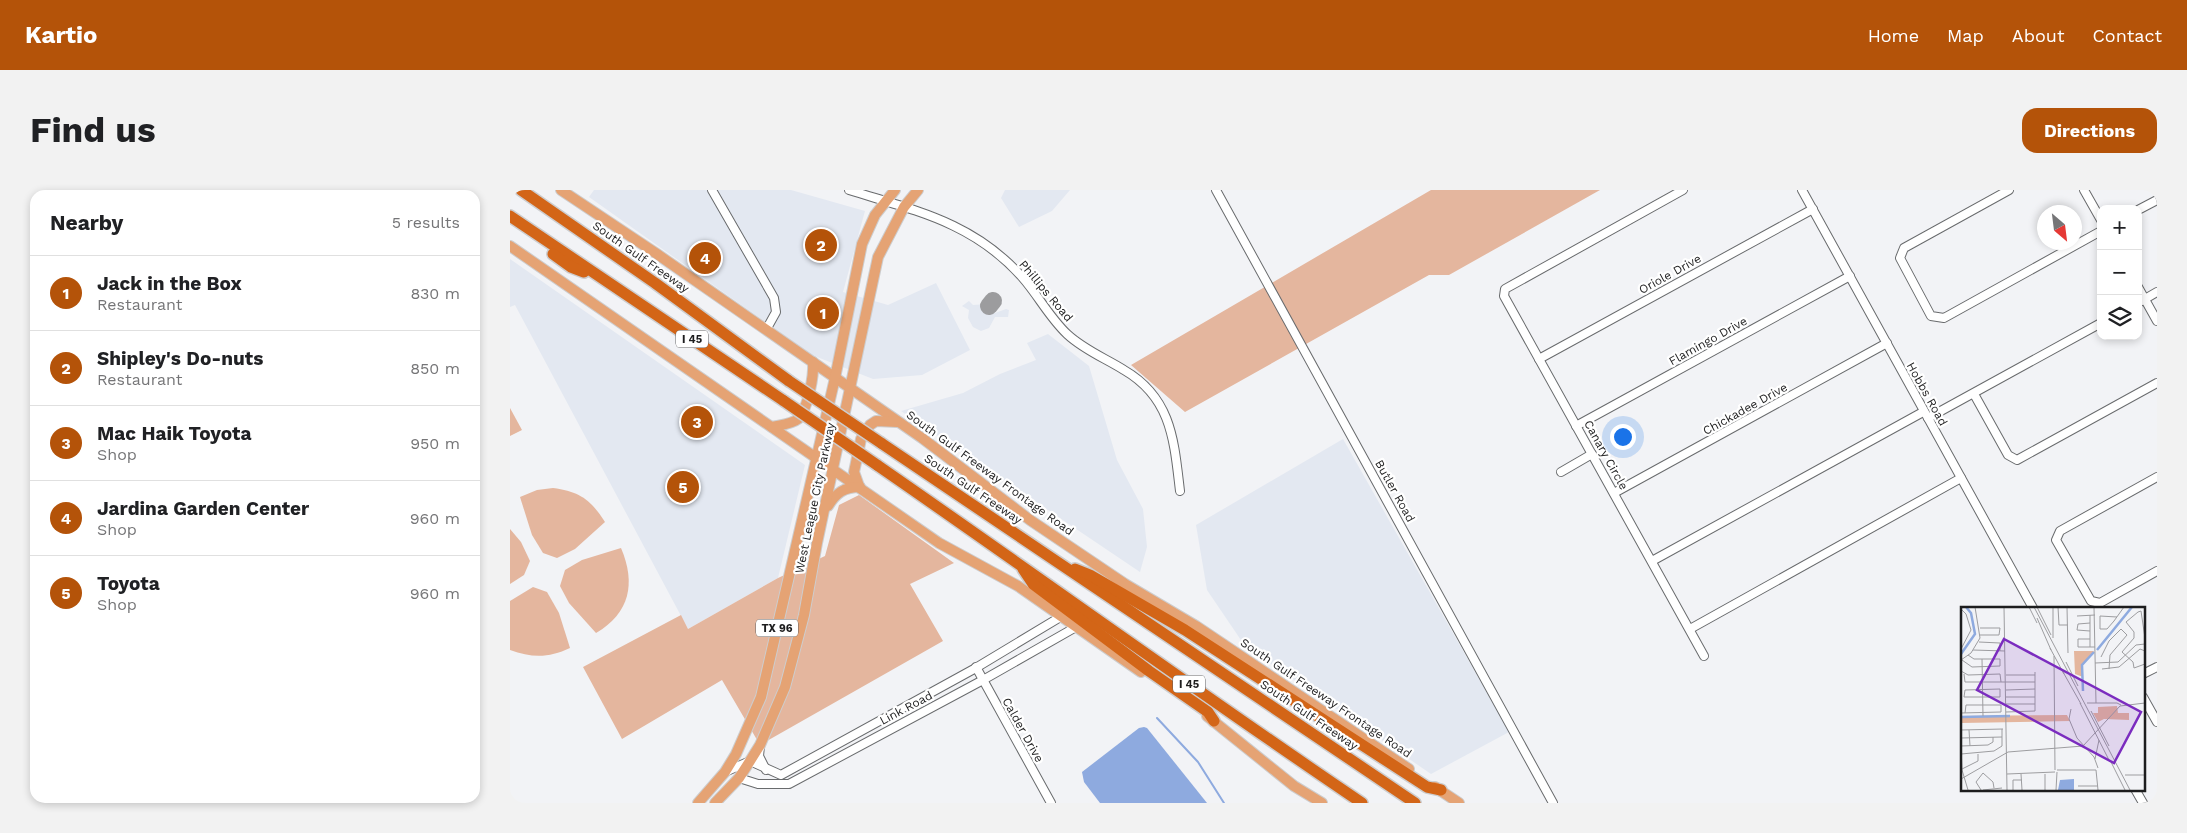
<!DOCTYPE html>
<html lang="en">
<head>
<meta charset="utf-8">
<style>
  :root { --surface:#fff; --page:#f2f2f2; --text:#202124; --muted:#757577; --line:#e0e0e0; --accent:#b45309 }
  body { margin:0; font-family:"Work Sans",sans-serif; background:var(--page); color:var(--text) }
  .controls { position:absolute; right:15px; top:15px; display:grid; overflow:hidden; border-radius:10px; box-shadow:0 2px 8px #0003 }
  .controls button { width:45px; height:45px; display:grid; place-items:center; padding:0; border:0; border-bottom:1px solid var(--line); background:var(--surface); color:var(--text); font:25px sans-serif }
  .compass { position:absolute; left:1527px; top:15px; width:45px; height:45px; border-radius:50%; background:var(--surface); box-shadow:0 2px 8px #0003; rotate:152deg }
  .you { position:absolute; left:1112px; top:246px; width:18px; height:18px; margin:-12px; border:4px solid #fff; border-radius:50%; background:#1a73e8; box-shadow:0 0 0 8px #1a73e833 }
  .badge { display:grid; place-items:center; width:32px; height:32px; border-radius:50%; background:var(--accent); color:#fff; font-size:16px; font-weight:700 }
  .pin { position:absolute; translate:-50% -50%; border:2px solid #fff; box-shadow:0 1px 5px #0006 }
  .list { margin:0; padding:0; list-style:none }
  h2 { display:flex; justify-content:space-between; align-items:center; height:65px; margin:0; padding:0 20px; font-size:21px }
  h2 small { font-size:16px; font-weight:400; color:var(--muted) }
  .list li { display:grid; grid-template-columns:32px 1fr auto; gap:15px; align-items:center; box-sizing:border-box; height:75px; padding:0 20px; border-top:1px solid var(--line) }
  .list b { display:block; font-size:19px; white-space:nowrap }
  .list p { margin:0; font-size:16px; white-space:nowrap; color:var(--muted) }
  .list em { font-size:16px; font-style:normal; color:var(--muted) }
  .icon { flex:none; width:28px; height:28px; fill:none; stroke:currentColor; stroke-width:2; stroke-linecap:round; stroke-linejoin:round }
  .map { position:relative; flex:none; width:1647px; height:613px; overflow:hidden; border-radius:15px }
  header { display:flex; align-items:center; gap:30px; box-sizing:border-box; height:70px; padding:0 25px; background:var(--accent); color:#fff }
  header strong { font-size:24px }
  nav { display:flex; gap:28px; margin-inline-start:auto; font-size:18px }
  .intro { display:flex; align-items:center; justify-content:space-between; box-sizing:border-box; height:120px; padding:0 30px }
  h1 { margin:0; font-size:35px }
  .button { padding:12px 22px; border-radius:15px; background:var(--accent); color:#fff; font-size:18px; font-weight:700 }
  main { display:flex; gap:30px; padding:0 30px }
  aside { flex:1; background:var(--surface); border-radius:15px; box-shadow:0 2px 8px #0003 }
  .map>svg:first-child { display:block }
  .built { fill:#e3e8f1 }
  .green { fill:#e4b69e }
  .water { fill:#8eaadf }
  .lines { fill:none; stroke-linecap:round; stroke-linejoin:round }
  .stream { stroke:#8eaadf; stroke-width:2 }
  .taxiway { stroke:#9c9c9e; stroke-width:18 }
  .minor-casing { stroke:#696b6d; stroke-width:10 }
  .major-casing { stroke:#cdcdce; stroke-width:12 }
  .highway-casing { stroke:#cdcdce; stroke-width:14 }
  .minor { stroke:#fff; stroke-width:8 }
  .major { stroke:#e5a374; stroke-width:10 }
  .highway { stroke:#d36517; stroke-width:11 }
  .highway-bridge-casing { stroke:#cdcdce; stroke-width:14; stroke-linecap:butt }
  .highway-bridge { stroke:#d36517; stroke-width:11 }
  .labels { text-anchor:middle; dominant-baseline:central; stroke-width:4.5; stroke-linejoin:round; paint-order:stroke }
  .shield { fill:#fff; stroke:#616162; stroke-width:1 }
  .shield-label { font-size:11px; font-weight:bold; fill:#1d1d1e }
  .street-label { font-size:12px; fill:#1d1d1e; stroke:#fff }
  .inset-river { fill:none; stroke:#8eaadf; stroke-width:2.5 }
  .inset-road { fill:none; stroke:#9d9da0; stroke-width:1 }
  .view { fill:#7b2cbf; fill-opacity:0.15; stroke:#7b2cbf; stroke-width:2.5 }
  .inset-edge { fill:none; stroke:#1d1d1e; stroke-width:2.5 }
</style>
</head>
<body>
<header>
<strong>Kartio</strong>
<nav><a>Home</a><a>Map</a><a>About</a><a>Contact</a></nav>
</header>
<div class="intro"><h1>Find us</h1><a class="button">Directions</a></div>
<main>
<aside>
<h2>Nearby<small>5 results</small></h2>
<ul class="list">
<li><span class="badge">1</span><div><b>Jack in the Box</b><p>Restaurant</p></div><em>830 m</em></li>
<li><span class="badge">2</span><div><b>Shipley's Do-nuts</b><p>Restaurant</p></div><em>850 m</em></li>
<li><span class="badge">3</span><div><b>Mac Haik Toyota</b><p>Shop</p></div><em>950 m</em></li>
<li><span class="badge">4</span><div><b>Jardina Garden Center</b><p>Shop</p></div><em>960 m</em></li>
<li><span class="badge">5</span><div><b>Toyota</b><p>Shop</p></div><em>960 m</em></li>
</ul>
</aside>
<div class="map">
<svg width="1647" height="613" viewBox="0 0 1647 613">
  <rect width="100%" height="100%" fill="#f2f3f6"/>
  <!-- built -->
  <g class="built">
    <polygon points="84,0 281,0 355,21 333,102 378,115 426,93 460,160 412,185 363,189 302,165 79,7"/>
    <polygon points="495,0 560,0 542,21 509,37 491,8"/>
    <polygon points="0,69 295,275 268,388 178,439 5,115 0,117"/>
    <polygon points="485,103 490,106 490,110 485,112 482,117 485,123 496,119 499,120 498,127 485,127 479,138 471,141 463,137 458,128 459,120 452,116 459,111 463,115 477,114"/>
    <polygon points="538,144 579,176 607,270 633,319 637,357 630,382 391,221 453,203 490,184 526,170 517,153"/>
    <polygon points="833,249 999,542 921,584 735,456 697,400 686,335"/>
  </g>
  <!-- green -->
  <g class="green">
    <polygon points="921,0 1090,0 939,85 919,85 675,222 621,175"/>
    <polygon points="0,218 12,240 0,246"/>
    <path d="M 43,298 C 70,302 80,309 95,332 L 65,359 L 47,368 L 33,363 L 22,345 L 10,307 L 27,300 Z"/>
    <polygon points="349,305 444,373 400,394 433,451 250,555 212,490 112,549 73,477 171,425 178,439 268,388 315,366 329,315"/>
    <polygon points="0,339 11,352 20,371 14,385 0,394"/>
    <path d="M 111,358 C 126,393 120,423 86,443 L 59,413 L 50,396 L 55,380 L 72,370 Z"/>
    <path d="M 23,397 L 37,402 L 49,423 L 60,458 C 39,468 22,468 0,460 L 0,411 Z"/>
  </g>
  <!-- water -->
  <polygon class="water" points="634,537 637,538 697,613 590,613 574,592 572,582 629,538"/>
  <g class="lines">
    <!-- stream -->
    <polyline class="stream" points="647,528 688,572 714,613"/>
    <!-- taxiway -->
    <polyline class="taxiway" points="479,116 483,111"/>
    <!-- minor casing -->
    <g class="minor-casing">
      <g id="minor">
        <polyline points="202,0 264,108 266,122 256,140"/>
        <path d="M 339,0 C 406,21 463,32 512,87 C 528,105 539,127 557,144 C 574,160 595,168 614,180 C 662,208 664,251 670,301"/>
        <polyline points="706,0 1043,613"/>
        <polyline points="1173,0 995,99 994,106 1194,466"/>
        <polyline points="1292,0 1523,418"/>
        <polyline points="1499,0 1394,58 1390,68 1421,126 1434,128 1591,41"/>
        <polyline points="1574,0 1591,30"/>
        <polyline points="1628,20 1647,10"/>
        <polyline points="1628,97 1647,131"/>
        <polyline points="1628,113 1647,102"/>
        <polyline points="1029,169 1303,19"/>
        <polyline points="1464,204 1498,265 1507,270 1647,193"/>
        <polyline points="1418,228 1591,133"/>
        <polyline points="1066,236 1340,86"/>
        <polyline points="1051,282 1082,264"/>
        <polyline points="1647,287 1550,341 1546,350 1581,411 1590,413 1647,381"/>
        <polyline points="1104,303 1377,153"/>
        <polyline points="1142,371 1413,222"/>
        <polyline points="1180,439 1451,288"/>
        <polyline points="466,477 541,613"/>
        <polyline points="1633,484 1647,477"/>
        <polyline points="1633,507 1647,532"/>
        <polyline points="250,556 249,566 256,580"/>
        <polyline points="215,582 240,571 271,585 464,479 552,426"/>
        <polyline points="229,588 248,594 279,594 473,490 566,437"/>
        <polyline points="1625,599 1633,613"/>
      </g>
    </g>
    <!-- major casing -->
    <g class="major-casing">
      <g id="major">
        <polyline points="51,0 147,64 412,248 520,330 615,394 686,436 899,579"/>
        <polyline points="0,56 429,353 508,396 631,482"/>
        <path d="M 262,237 C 270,235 282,234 288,229 C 298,219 304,186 303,172"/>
        <polyline points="349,296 344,282 351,249 360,235 366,231 387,232"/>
        <path d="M 318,316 C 326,303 334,297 350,297"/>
        <polyline points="697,526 784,596 812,613"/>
        <polyline points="925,597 949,613"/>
        <polyline points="188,613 215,582 226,564 251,507 325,188 352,54 365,25 385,0"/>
        <polyline points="205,613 229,588 240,571 250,555 275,497 294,425 307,353 368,67 394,17 408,0"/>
      </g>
    </g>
    <!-- highway casing -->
    <g class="highway-casing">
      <g id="highway">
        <polyline points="11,0 145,93 279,191"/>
        <polyline points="0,26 274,211"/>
        <polyline points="43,64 61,77 74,82"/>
        <polyline points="371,253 905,613"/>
        <path d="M 367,275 C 529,387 689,503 852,613"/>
        <polyline points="513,379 523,394 639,481 698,522 704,531"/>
        <polyline points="565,379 580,385 675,440 917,597 931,600"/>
      </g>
    </g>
    <!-- minor -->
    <use href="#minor" class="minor"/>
    <!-- major -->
    <use href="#major" class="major"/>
    <!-- highway -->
    <use href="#highway" class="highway"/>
    <!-- highway-bridge casing -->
    <g class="highway-bridge-casing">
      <g id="highway-bridge">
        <polyline points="279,191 371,253"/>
        <polyline points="274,211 367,275"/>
      </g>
    </g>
    <!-- highway-bridge -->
    <use href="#highway-bridge" class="highway-bridge"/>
  </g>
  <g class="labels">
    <!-- shield labels -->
    <g class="shield">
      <rect x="166" y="140.5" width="32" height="17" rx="4"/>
      <rect x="246" y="429.5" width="42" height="17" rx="4"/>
      <rect x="663" y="485.5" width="32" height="17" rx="4"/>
    </g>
    <g class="shield-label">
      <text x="182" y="149">I 45</text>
      <text x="267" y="438">TX 96</text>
      <text x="679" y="494">I 45</text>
    </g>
    <!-- street labels -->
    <g class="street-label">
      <text transform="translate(131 67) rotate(35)">South Gulf Freeway</text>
      <text transform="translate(1160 84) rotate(-29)">Oriole Drive</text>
      <text transform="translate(536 101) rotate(50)">Phillips Road</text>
      <text transform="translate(1198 151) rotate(-29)">Flamingo Drive</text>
      <text transform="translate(1417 204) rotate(61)">Hobbs Road</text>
      <text transform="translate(1235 219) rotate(-29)">Chickadee Drive</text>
      <text transform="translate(1096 265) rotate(61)">Canary Circle</text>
      <text transform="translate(480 283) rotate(36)">South Gulf Freeway Frontage Road</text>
      <text transform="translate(463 299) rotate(34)">South Gulf Freeway</text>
      <text transform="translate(885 301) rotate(61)">Butler Road</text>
      <text transform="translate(305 308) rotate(-78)">West League City Parkway</text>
      <text transform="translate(816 508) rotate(34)">South Gulf Freeway Frontage Road</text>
      <text transform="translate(396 518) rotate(-28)">Link Road</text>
      <text transform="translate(799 525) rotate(34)">South Gulf Freeway</text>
      <text transform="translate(513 540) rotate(61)">Calder Drive</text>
    </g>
  </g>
  <!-- overview -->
  <g transform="translate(1451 417)">
    <rect width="184" height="184" fill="#f2f3f6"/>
    <path d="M 113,44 L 133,44 L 122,58 L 122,70 L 114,67 ZM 156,99 L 157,106 L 168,106 L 168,113 L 143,112 L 137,115 L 132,106 L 137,106 L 137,100 ZM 106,108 L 109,114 L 0,116 L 0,109 Z" fill="#e4b69e"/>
    <path d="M 113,172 L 113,183 L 97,183 L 99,173 Z" fill="#8eaadf"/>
    <path class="inset-river" d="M 136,43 L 171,0M 0,47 L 14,27 L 10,6 L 5,0M 122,84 L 121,58 L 133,45M 0,110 L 49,109"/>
    <path class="inset-road" d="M 43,0 L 46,183M 68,0 L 76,16M 73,0 L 169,183M 76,0 L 90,28M 97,0 L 98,18 L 107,18M 106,0 L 107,46M 133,0 L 135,96M 0,2 L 5,7 L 10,23 L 0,42M 129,8 L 129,40M 116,9 L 134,8M 156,10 L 139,9 L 139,22 L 146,22 L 153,14 L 163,0M 76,11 L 90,43M 129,16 L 117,17 L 116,23 L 129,24M 19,21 L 39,21 L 38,28 L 19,28M 92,31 L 92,0M 184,31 L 180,4 L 177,5 L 165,15 L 173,25 L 173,31 L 161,45 L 172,55 L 173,61 L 184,57M 129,32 L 117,32 L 117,40 L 134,40M 18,35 L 39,36 L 39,44M 89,41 L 103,67M 12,43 L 44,44M 93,49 L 94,163M 140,50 L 148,34 L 160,22 L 166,28 L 149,48 L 148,62M 21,52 L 22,109M 0,53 L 10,46 L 19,31 L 14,0M 1,53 L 11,60 L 39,59 L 39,52 L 13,52 L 7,48M 105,55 L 117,79M 134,56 L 157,55 L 175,38 L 184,37M 141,62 L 158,60 L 179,42 L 184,44M 0,64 L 7,68 L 39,67 L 40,75M 102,65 L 120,97M 3,67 L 4,75 L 45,75M 45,68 L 74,68M 45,75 L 74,75M 39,82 L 39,90 L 3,90 L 4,83 ZM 45,83 L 74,82M 45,90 L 74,90M 119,96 L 149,155M 126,96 L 156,96 L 160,98M 45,97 L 74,97M 110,102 L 108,112 L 116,131 L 133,150 L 137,161M 130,104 L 148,139M 45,105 L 74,104 L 74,65M 0,106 L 40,105 L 40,98 L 5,98 L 4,106M 0,123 L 42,122M 8,123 L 9,139M 0,131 L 41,130M 0,139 L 1,163 L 7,183M 0,139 L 27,138 L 32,135 L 32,130M 0,147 L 33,144 L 41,139 L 41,122M 134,152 L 138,133M 149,153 L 164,183M 1,162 L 17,154 L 17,147M 96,163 L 135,163M 135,163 L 137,183M 46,167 L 94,165M 60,167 L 61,183M 84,167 L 84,183M 164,168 L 184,168M 0,172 L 47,145 L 122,139 L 159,99 L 184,96M 117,179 L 137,179M 20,183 L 15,175 L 22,166 L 32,175 L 33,181M 22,183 L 41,181M 52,183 L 52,173 L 61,173M 95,183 L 96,165"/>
    <path class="view" d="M 43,32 L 180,105 L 153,156 L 16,83 Z"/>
    <rect width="184" height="184" class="inset-edge"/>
  </g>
</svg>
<div class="controls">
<button>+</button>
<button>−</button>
<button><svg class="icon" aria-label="layers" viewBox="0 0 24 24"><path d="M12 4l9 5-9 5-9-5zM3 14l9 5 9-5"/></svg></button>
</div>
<svg class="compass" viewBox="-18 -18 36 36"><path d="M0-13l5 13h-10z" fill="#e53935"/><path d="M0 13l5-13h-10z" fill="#757577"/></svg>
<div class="you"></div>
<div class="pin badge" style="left:313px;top:123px">1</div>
<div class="pin badge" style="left:311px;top:55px">2</div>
<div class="pin badge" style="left:187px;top:232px">3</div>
<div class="pin badge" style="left:195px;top:68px">4</div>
<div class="pin badge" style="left:173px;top:297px">5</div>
</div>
</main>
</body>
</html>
